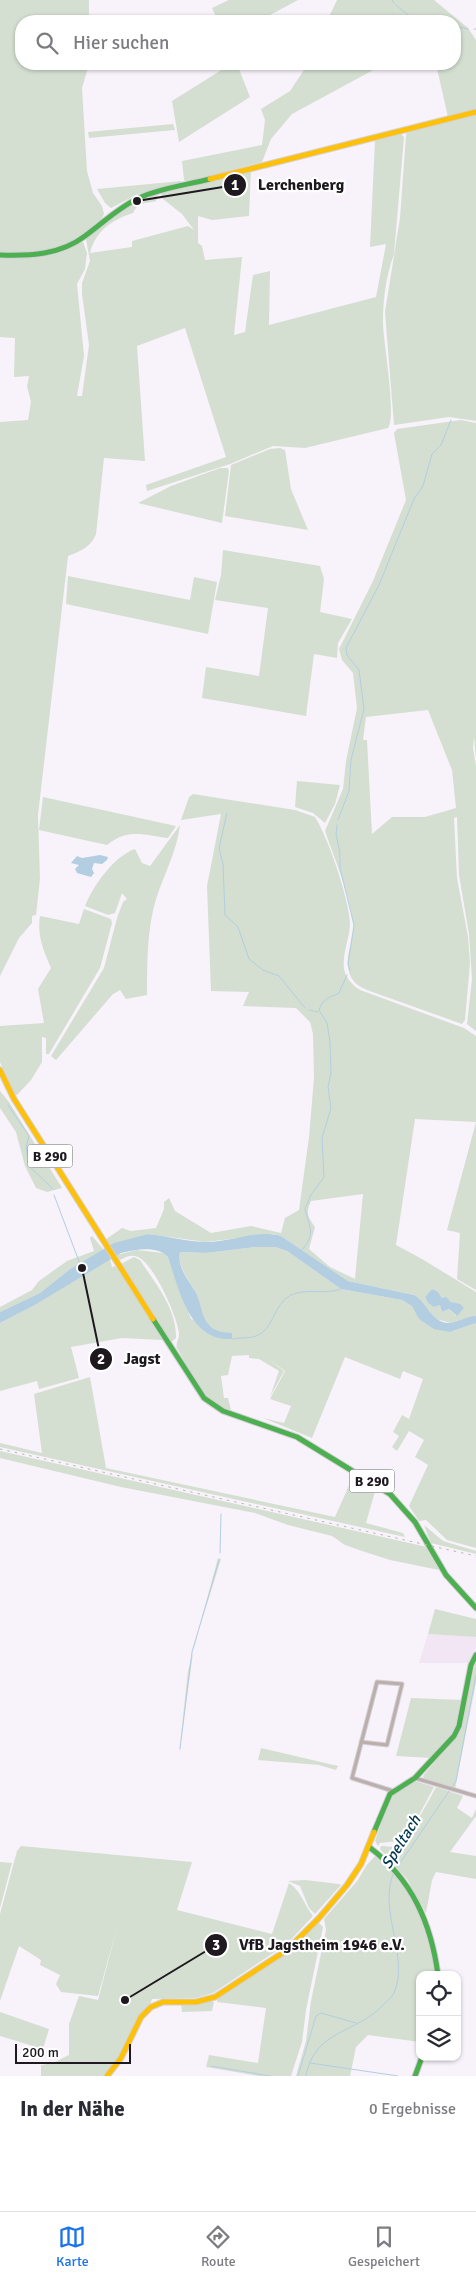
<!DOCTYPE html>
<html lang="de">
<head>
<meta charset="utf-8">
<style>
  :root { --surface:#fff; --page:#f7f7f7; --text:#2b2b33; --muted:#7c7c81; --line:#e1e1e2; --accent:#1a73e8 }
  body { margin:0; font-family:Signika,sans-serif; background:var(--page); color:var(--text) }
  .controls { position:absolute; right:15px; bottom:15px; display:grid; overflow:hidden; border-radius:10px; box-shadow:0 1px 4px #0004 }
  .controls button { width:45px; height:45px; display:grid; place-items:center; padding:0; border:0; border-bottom:1px solid var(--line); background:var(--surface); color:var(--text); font:25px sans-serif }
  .scale { position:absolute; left:15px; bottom:12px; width:116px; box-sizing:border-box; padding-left:5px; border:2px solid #1d191e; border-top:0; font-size:14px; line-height:18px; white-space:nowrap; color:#1d191e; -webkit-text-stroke:4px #fff; paint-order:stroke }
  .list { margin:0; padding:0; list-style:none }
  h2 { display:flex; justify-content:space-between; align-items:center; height:65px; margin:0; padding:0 20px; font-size:21px }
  h2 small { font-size:16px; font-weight:400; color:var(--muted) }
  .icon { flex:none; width:28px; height:28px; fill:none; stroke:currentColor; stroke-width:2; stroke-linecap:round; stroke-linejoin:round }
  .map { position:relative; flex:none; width:476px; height:2076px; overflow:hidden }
  .search { position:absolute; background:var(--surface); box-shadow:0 1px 4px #0004; left:15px; right:15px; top:15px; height:55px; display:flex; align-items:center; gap:12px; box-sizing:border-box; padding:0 18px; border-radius:20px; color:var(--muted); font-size:19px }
  .sheet { height:135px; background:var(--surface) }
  nav { display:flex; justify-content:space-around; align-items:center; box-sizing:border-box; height:70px; border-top:1px solid var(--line); background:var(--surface); font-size:14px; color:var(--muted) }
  nav a { display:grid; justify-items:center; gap:2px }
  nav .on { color:var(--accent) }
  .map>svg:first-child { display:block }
  .built { fill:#f2e6f4 }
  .green { fill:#d4dfd1; fill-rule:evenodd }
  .water { fill:#b3cee1 }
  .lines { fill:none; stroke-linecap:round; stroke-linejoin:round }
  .stream { stroke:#b3cee1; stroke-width:1 }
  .street-casing { stroke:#d4d0d6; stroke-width:5 }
  .fast-casing { stroke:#d4d0d6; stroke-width:7 }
  .slow-casing { stroke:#d4d0d6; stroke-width:7 }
  .street { stroke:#baafaa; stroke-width:3 }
  .fast { stroke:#4caf50; stroke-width:5 }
  .slow { stroke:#ffc107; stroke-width:5 }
  .rail { stroke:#bcb6b8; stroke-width:1; stroke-dasharray:2.5 5; stroke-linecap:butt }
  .labels { text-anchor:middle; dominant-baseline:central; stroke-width:4.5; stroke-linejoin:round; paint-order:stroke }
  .shield { fill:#fff; stroke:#615e62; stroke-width:1 }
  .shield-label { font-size:14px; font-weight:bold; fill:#1d191e }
  .water-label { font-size:16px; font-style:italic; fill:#003750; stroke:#fff }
  .leader { fill:none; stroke:#1d191e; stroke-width:2 }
  .callout-dot { fill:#1d191e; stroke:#fff; stroke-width:2 }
  .mark-label { font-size:15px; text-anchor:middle; font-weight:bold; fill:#fff }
  .callout-label { font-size:16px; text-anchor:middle; font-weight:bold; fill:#1d191e; stroke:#fff; stroke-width:4.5; stroke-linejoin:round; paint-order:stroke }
</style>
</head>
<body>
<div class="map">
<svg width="476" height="2076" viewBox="0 0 476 2076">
  <rect width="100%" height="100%" fill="#f8f2fa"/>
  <!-- built -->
  <polygon class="built" points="428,1634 476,1637 476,1648 469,1663 419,1663"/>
  <!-- green -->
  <g class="green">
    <path d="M 0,0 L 89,0 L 89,21 L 21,21 L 21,64 L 89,64 L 82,88 L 87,171 L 93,193 L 102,206 L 104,214 L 101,220 L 81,236 L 87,253 L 85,269 L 77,284 L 84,356 L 77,396 L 82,396 L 89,345 L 82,294 L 82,283 L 90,261 L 86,239 C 106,218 129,201 158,195 L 156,201 C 145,204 139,201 133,213 C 112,220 96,230 90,253 L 132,247 L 132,241 L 188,226 L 194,230 L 182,214 L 163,199 L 161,196 L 163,191 L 251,170 L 249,216 L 212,220 L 198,216 L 198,243 L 202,246 L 205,260 L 242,257 L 234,335 L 245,332 L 253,275 L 270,271 L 269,325 L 376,297 L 386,244 L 370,247 L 375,140 L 400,133 L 404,137 L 394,254 C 386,276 383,299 383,322 C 383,342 397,415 388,428 L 305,448 L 273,446 L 230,464 L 147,491 L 146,485 L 226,457 L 185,328 L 137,346 L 145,461 L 104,458 L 96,534 C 91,547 81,551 68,556 L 38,815 L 40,879 L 36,915 L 32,916 L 32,923 L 19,938 L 0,976 L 0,422 L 28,420 L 31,402 L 27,386 L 29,376 L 14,377 L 15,338 L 0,337 Z"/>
    <polygon points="229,0 298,0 259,21 218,21 212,8"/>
    <polygon points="337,0 434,0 468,28 476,40 476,111 448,117 436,64 455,64 455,21 327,21"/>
    <polygon points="231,64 237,64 250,97 179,142 172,101"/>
    <polygon points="308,64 396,64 377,68 292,114 271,139 262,162 187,182 184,180 182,161 262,145 265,120 261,109 290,91"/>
    <polygon points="476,115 476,421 449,417 394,425 385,312 400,218 406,136 407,131"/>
    <polygon points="173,124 175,130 89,138 88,132"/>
    <polygon points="181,181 181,183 138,194 111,208 105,203 97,189"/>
    <path d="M 461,420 L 476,423 L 476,758 L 474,737 L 473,748 L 476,766 L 476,1031 L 467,1024 L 472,979 L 469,934 L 459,875 L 457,817 L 454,818 L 457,878 L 468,937 L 470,963 L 465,1020 L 462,1024 L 367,990 C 358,986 352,982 349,972 C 344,955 355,939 353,923 C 349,891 335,861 325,831 L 343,789 L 346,761 L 357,708 L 353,673 L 342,660 L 339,649 L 373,581 L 406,500 L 394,433 L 397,429 ZM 428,710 L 452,770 L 456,808 L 425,817 L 392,817 L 372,834 L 367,740 L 363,740 L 366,717 Z"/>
    <polygon points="280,448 285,450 291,489 308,530 225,516 231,465 270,449"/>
    <polygon points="220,468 228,468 229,471 222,523 138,503 171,486"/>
    <polygon points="223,550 320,566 324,579 320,612 352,619 338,643 337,658 314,654 306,716 202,698 206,667 259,676 268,608 215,600 221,575"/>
    <polygon points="68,576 190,600 194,577 217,582 208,634 66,604"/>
    <polygon points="297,781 340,785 335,804 325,823 313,813 295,807"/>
    <path d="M 193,794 L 295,810 L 315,817 C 328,837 349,899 350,923 C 350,938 342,953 344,969 C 346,978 352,985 360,990 L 464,1028 L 476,1036 L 476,1290 L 457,1279 L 460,1233 L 447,1230 L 476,1122 L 415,1119 L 396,1245 L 422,1259 L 476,1292 L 476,1316 L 451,1323 L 436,1319 L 414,1295 L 348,1281 L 281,1236 L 272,1234 L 205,1242 L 148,1234 L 109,1246 L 105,1240 L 122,1228 L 131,1231 L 156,1228 L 164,1209 L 164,1202 L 169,1198 L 175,1211 L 211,1233 L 251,1226 L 281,1233 L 285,1218 L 299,1210 L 309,1137 L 314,1078 L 313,1034 L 310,1022 L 296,1008 L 243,1006 L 249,992 L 211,991 L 207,886 L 221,814 L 181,820 L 189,797 ZM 363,1194 L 355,1279 L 330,1267 L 309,1249 L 315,1227 C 307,1216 306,1213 311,1201 ZM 432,1289 L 437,1291 L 439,1296 L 464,1308 L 456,1316 L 449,1309 L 442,1312 L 440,1305 L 434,1306 L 428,1303 L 425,1297 Z"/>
    <path d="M 43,797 L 176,826 L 168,838 C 143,835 128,828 107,845 L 39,830 Z"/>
    <path d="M 180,825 C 177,851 164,874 156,899 C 147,929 147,964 147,995 L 126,999 L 120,990 L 113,994 L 56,1060 L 51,1056 L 104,968 L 117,918 L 123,902 L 127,899 L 122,893 L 115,913 L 108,915 L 85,906 C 93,886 114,856 135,849 L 142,863 L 150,866 Z"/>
    <path d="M 84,909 L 111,919 L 112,923 L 100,968 L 49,1054 L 46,1054 L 46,1038 L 42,1037 L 42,1062 L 31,1080 L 17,1095 L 13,1093 L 0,1062 L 0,1026 L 44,1023 L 38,989 L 51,968 C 43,950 37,935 40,916 L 79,924 Z"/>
    <polygon points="0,1091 9,1102 62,1188 47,1192 36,1188 25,1166 16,1132 0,1108"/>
    <polygon points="92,1236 104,1250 70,1269 40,1293 0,1312 0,1307 32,1290 39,1281 67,1261 94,1251 90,1238"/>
    <path d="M 257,1247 L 275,1247 L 287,1251 L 341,1289 L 402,1300 L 413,1306 L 419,1319 L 450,1332 L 476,1323 L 476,1548 L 447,1540 L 426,1520 L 419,1521 L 409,1506 L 428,1465 L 415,1457 L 424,1440 L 409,1431 L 397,1451 L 392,1447 L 399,1436 L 393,1432 L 402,1415 L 409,1419 L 423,1379 L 403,1371 L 400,1379 L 345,1357 L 312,1438 L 263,1418 L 284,1423 L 291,1406 L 270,1399 L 285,1371 L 265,1356 L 284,1371 L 270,1397 L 279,1371 L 259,1359 L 249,1358 L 249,1355 L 232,1356 L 228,1375 L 221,1376 L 224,1398 L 228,1398 L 231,1410 C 203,1406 190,1370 177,1348 C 175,1342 180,1339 179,1333 C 177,1316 154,1264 138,1257 C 131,1254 126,1257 120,1260 L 116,1255 L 137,1250 L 164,1253 L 168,1257 L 191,1319 L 224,1333 C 219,1331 211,1328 207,1324 C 199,1314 200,1301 195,1291 C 188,1278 177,1267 180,1252 L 206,1253 Z"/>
    <path d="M 134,1257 L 140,1260 C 155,1283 177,1309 176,1338 L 170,1343 L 121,1264 Z"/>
    <polygon points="110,1259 112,1267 115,1266 120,1272 163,1340 122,1338 71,1347 79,1378 39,1389 37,1381 0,1391 0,1323 35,1305"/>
    <polygon points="90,1377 106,1468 335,1517 354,1474 376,1488 366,1523 403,1533 405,1537 0,1447 0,1443 42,1453 34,1394"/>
    <polygon points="0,1451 427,1547 439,1570 390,1560 362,1551 345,1545 332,1536 288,1525 255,1513 121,1487 0,1458"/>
    <polygon points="424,1525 443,1541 476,1551 476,1554 431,1543"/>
    <polygon points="218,1558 221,1559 194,1646 179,1753 188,1671"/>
    <polygon points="435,1609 476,1619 476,1637 428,1634"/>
    <polygon points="476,1660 476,1682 455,1789 424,1779 423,1776 459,1732"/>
    <polygon points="411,1698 462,1700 455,1729 432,1758 396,1756"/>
    <polygon points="261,1748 338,1766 336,1770 319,1765 258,1760"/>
    <polygon points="415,1781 434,1787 419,1815 398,1841 380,1843 378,1846 375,1841 389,1800 393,1794"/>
    <path d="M 436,1787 L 463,1796 L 457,1808 L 472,1818 L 476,1809 L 476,1816 L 450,1852 L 476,1856 L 476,1879 L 436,1872 L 432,1880 L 426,1913 L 407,1879 L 380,1849 L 381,1846 C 387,1846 391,1848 396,1845 C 409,1839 429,1800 436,1787 Z"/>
    <path d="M 21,1846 L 192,1862 L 177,1910 L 272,1934 L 289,1883 C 302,1892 304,1905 313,1916 L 287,1944 L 213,1993 L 196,1998 L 152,1999 L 150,2005 L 119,2057 L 105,2076 L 41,2076 L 41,2065 L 53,2063 L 69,2055 L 69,2024 L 79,1996 L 98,2000 L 118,1924 L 98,1996 L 61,1992 L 56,1984 L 60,1975 L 40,1965 L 41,1960 L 19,1946 L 0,2001 L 0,1914 L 17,1851 Z"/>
    <path d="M 375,1856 C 411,1886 431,1928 435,1975 L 420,1975 L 420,2042 L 368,2035 L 356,2047 L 350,2076 L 296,2076 L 306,2041 L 311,2001 L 326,1930 L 324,1919 L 358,1880 L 366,1866 Z"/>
    <polygon points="0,1862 12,1863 0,1908"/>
    <polygon points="305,1880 339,1884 341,1885 315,1914 309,1908 300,1886 288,1881"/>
    <polygon points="318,1922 323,1927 306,2010 302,2042 291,2076 259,2076 206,2067 209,2055 258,2063 266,2008 217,2002 218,1997 295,1946"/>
    <polygon points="210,2001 214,2002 212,2011 182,2012 181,2003 201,2003"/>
    <polygon points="0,2012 49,2029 43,2049 0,2036"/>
  </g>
  <!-- water -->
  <g class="water">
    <polygon points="100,855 108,857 107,860 102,864 94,863 92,869 94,873 91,877 77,873 75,869 79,865 71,863 77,856 82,858"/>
    <path d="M 148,1234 C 168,1236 187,1242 207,1242 C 232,1242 256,1229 281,1236 L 348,1281 L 414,1295 C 427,1302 431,1323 449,1323 C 459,1322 467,1316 476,1316 L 476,1323 L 450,1332 L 434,1329 L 419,1319 L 412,1306 L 402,1300 L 341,1289 L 287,1251 L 275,1247 L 257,1247 L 206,1253 L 180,1252 C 177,1268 188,1279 195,1291 C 205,1310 199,1332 232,1333 L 232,1339 C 189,1342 179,1289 168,1257 C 157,1245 135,1250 121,1253 L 35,1305 L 0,1323 L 0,1312 L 40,1293 L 70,1269 L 114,1243 Z"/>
    <polygon points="432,1289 437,1291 442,1298 446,1297 451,1302 460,1304 464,1308 457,1316 449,1309 442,1312 440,1305 434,1307 428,1303 425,1297"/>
  </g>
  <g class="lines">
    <!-- stream -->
    <g class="stream">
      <polyline points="392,0 394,3"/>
      <polyline points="396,5 410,17 427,21"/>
      <polyline points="455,26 468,29"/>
      <polyline points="474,29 476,29"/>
      <polyline points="227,813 219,848 223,864 225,915 238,927 249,959 263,970 279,976 305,1008"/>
      <polyline points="338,820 349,791 351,760 364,709 359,670 347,655 346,648 379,585 414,499 423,486 432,454 441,445 451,420"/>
      <polyline points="337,825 336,834 340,853 340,868 354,925 348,964 350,970"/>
      <polyline points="309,1010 318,1012"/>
      <polyline points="8,1105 29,1136 26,1147 29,1166 53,1189"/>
      <polyline points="54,1195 80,1264"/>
      <path d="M 301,1251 C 316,1234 310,1229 305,1209 L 311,1195 L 324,1177 L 322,1138 L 331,1108 L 328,1087 L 331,1073 L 330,1042 L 327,1023 L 319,1010 C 323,998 329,998 339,993 L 347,975"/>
      <path d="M 232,1339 C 240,1337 248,1339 256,1336 C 274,1330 273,1304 291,1295 C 306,1288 325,1295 341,1289"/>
      <polyline points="220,1553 221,1514"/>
      <polyline points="180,1749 192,1652 219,1560"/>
      <polyline points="396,1869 456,1781 476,1675"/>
      <polyline points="310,2063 398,2076"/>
      <polyline points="211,2066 270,2076"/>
      <polyline points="298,2076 316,2016 321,2013 356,2023"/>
      <path d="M 306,2076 C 314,2029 357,2034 384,2004 C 387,2001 392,1997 394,1993 C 410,1957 377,1909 394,1872"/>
    </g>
    <!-- street casing -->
    <g class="street-casing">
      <g id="street">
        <polyline points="361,1742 387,1745 402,1684 377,1682 352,1778 393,1791"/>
        <polyline points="415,1778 476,1796"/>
      </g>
    </g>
    <!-- fast casing -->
    <g class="fast-casing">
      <g id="fast">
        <path d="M 0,255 C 30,256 60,255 85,236 C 103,223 119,207 139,198 C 160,188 187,185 210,179"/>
        <polyline points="153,1319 204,1398 223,1411 297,1437 390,1494 415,1522 446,1575 476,1608"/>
        <polyline points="374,1832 390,1794 415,1778 454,1736 459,1726 471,1665 476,1655"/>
        <path d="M 369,1847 C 412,1879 431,1923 438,1975"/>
        <polyline points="415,2076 422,2057"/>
      </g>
    </g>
    <!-- slow casing -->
    <g class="slow-casing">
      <g id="slow">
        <polyline points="210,179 476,112"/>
        <polyline points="0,1070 14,1099 153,1319"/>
        <polyline points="107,2076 121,2058 141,2017 151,2007 163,2002 196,2002 215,1997 287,1950 319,1918 347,1885 361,1864 374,1832"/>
      </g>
    </g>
    <!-- street -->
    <use href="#street" class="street"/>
    <!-- fast -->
    <use href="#fast" class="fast"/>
    <!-- slow -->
    <use href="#slow" class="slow"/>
    <!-- rail -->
    <polyline class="rail" points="0,1449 476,1556"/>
  </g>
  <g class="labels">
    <!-- shield labels -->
    <g class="shield">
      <rect x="27.5" y="1144.5" width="45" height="23" rx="4"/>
      <rect x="349.5" y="1469.5" width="45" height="23" rx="4"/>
    </g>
    <g class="shield-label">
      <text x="50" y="1156">B 290</text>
      <text x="372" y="1481">B 290</text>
    </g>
    <!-- water labels -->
    <g class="water-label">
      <text transform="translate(401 1842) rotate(-58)">Speltach</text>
    </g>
  </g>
  <!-- callouts -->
  <path class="leader" d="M137 201L235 185M82 1268L101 1359M125 2000L216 1945"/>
  <g class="callout-dot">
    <circle cx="137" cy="201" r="5"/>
    <circle cx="82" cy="1268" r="5"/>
    <circle cx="125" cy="2000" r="5"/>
    <circle cx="235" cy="185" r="12"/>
    <circle cx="101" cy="1359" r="12"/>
    <circle cx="216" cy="1945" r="12"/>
  </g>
  <g class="mark-label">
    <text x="235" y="190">1</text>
    <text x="101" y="1364">2</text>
    <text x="216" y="1950">3</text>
  </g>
  <g class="callout-label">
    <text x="301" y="190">Lerchenberg</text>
    <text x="142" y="1364">Jagst</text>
    <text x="322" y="1950">VfB Jagstheim 1946 e.V.</text>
  </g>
</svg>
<div class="controls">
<button><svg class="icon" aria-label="locate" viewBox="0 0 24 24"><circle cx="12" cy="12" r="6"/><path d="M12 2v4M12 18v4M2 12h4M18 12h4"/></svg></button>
<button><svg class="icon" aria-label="layers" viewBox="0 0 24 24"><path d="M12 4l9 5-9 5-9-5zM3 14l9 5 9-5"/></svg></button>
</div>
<div class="scale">200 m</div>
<div class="search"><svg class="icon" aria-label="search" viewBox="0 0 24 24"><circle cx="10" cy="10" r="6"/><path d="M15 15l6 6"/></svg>Hier suchen</div>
</div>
<section class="sheet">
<h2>In der Nähe<small>0 Ergebnisse</small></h2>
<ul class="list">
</ul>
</section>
<nav>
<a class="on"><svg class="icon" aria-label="map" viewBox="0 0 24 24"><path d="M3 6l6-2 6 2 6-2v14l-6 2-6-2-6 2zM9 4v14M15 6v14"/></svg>Karte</a>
<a><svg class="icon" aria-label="directions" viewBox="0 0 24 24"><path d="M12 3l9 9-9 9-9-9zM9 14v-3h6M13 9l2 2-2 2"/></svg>Route</a>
<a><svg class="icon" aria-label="saved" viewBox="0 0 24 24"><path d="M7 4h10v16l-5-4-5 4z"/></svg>Gespeichert</a>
</nav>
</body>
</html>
